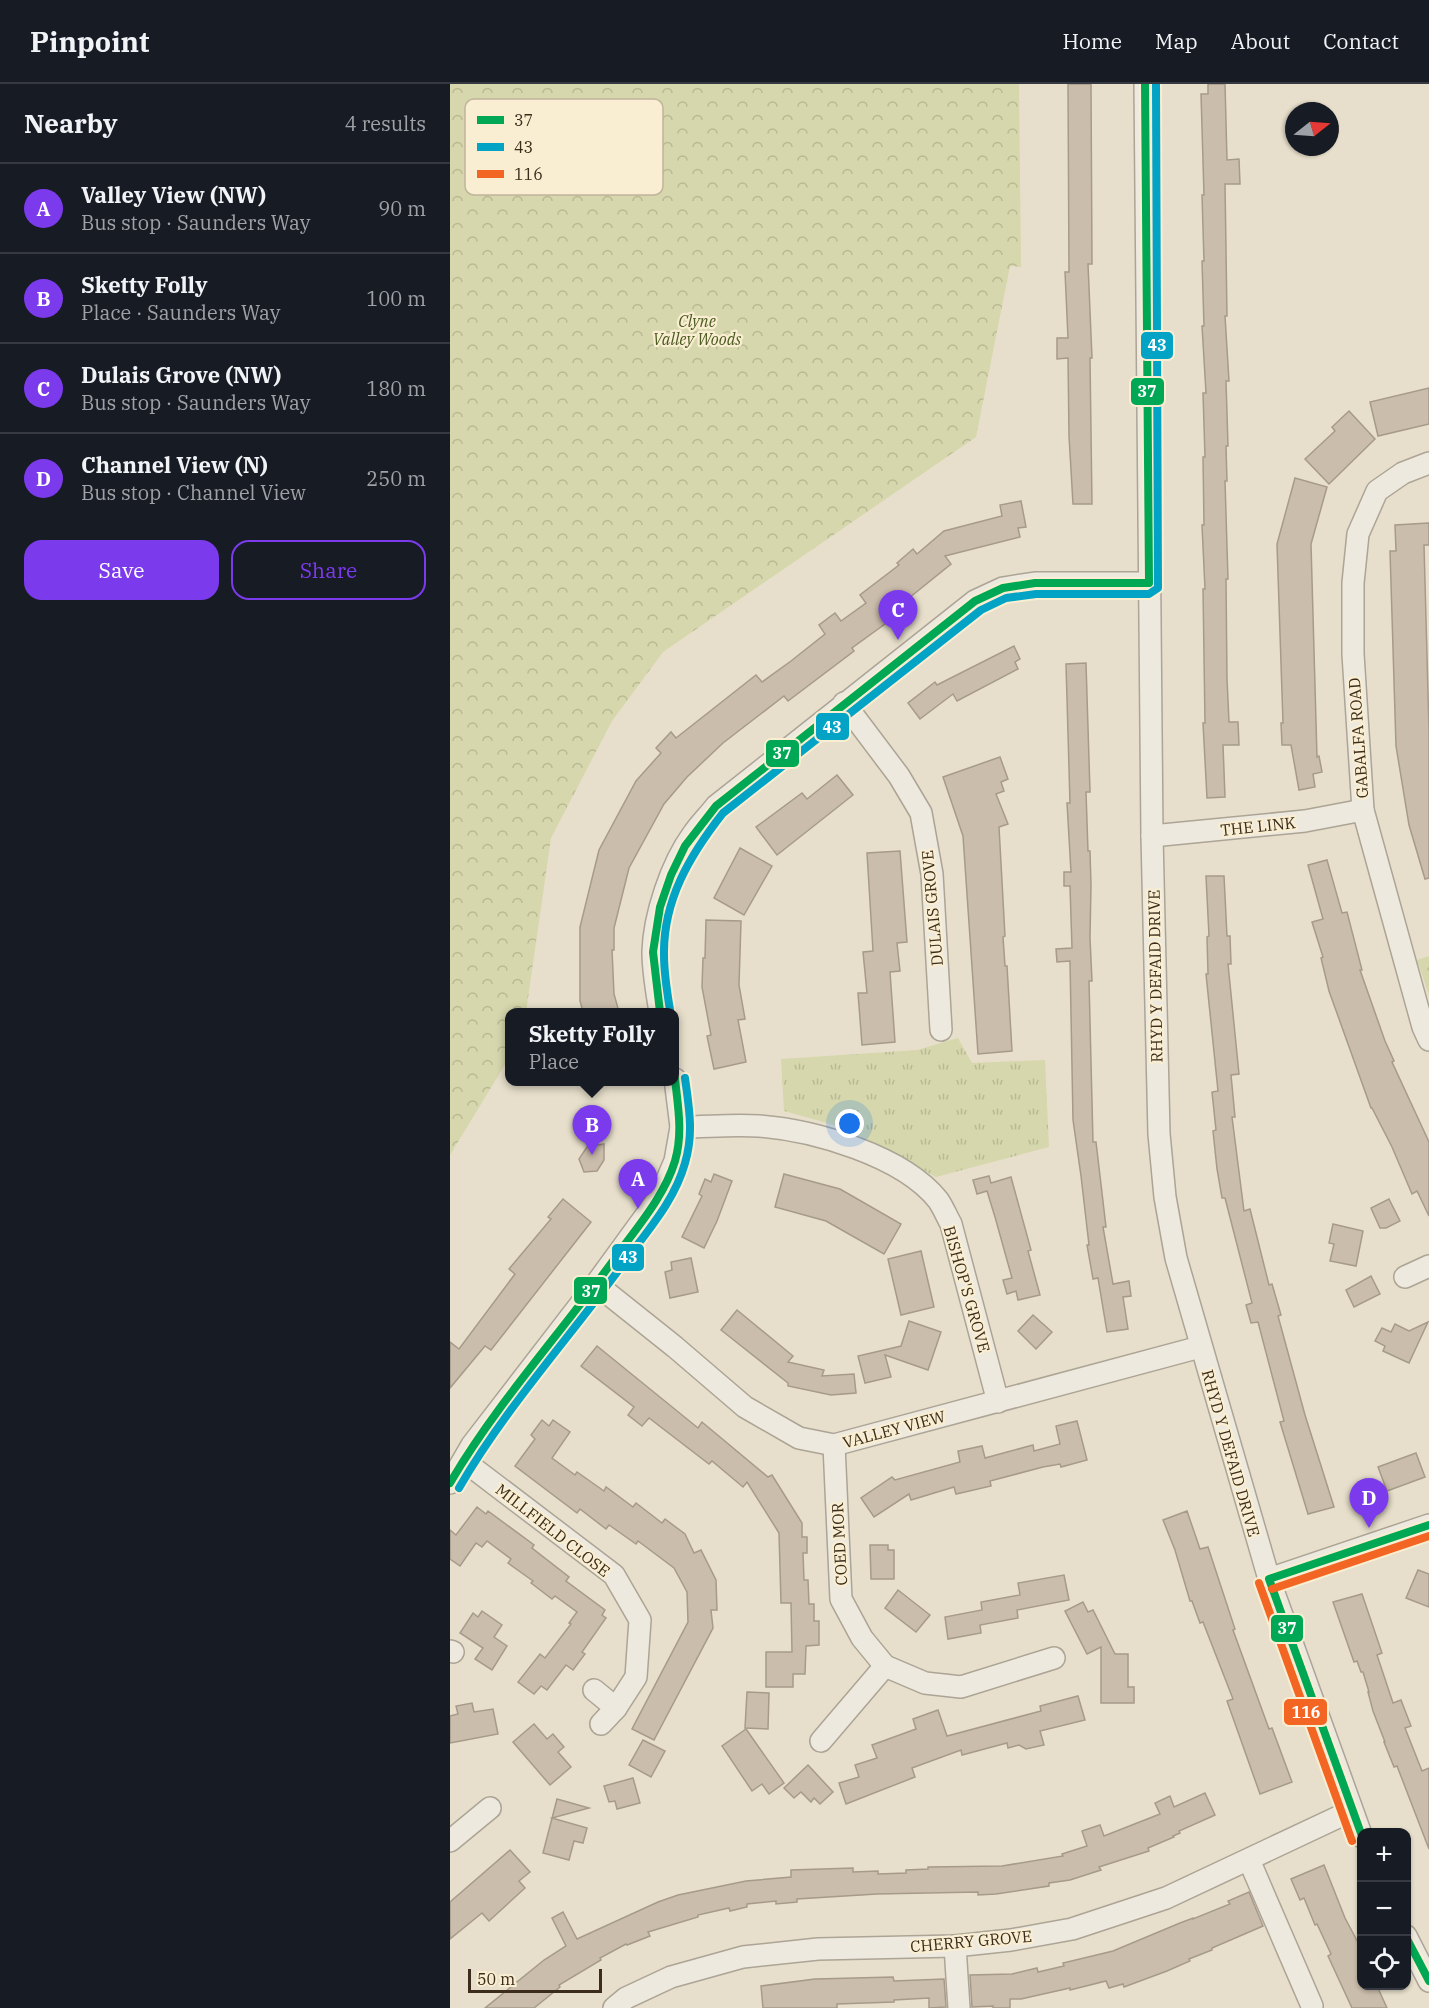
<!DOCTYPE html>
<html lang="en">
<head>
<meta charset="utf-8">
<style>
  :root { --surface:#171b24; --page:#242831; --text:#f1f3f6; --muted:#9ea1a6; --line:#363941; --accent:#7c3aed }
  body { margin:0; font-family:"IBM Plex Serif",serif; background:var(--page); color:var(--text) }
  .controls { position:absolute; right:18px; bottom:18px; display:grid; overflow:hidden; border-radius:12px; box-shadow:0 2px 4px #0004 }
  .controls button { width:54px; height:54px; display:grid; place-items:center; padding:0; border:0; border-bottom:2px solid var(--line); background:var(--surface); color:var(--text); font:30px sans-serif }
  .compass { position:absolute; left:835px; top:18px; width:54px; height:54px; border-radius:50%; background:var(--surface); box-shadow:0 2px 4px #0004; rotate:73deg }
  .scale { position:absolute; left:18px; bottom:15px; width:134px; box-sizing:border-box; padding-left:6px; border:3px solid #3b2c1c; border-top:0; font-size:16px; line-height:21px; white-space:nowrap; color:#3b2c1c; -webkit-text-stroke:4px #f9eed1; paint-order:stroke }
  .you { position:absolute; left:400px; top:1040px; width:21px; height:21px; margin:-15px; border:4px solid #fff; border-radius:50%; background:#1a73e8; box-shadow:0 0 0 9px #1a73e833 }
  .badge { display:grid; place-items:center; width:39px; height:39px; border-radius:50%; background:var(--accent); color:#fff; font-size:20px; font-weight:700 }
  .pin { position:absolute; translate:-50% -50px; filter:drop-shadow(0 2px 3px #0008) }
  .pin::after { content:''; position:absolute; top:32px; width:21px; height:18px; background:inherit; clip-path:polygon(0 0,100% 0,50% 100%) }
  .popup { position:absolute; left:55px; top:924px; width:174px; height:78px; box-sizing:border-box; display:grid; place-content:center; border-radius:12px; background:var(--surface); filter:drop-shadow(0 2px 4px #0005); font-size:20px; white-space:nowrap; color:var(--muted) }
  .popup b { font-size:22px; color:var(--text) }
  .popup::after { content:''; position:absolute; left:50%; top:100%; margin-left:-12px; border:12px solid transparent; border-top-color:var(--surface) }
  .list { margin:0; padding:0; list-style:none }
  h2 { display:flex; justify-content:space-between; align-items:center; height:78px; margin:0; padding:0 24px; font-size:26px }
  h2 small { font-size:20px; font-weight:400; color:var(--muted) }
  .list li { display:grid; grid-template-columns:39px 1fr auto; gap:18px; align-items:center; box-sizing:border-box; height:90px; padding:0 24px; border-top:2px solid var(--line) }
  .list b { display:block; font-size:22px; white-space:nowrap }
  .list p { margin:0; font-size:20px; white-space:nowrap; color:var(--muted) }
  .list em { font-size:20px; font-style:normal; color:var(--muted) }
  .actions { display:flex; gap:12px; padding:18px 24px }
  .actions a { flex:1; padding:14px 0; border:2px solid var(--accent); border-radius:18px; text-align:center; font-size:21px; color:var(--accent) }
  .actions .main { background:var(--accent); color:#fff }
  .icon { flex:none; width:33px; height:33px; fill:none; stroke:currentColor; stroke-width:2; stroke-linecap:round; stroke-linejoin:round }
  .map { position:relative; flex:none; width:979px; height:1924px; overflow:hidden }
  header { display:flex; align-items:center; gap:36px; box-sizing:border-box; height:84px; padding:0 30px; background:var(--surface); border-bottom:2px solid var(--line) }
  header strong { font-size:28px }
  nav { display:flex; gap:33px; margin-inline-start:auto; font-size:21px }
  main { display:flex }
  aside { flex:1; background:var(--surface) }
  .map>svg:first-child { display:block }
  .grass { fill:url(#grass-tufts) }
  .forest { fill:url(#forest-crowns) }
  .building { fill:#cbbdac; stroke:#a79a8a; stroke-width:1.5 }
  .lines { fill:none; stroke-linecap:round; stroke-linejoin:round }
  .minor-casing { stroke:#aca495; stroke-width:24 }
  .minor { stroke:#eee9de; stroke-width:21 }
  .bus-1-casing { stroke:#f9eed1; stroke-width:12 }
  .bus-2-casing { stroke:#f9eed1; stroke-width:12 }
  .bus-3-casing { stroke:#f9eed1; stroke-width:12 }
  .bus-1 { stroke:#00a754; stroke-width:8 }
  .bus-2 { stroke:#03a3c5; stroke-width:8 }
  .bus-3 { stroke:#f26522; stroke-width:8 }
  .labels { text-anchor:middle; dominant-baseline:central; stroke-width:4.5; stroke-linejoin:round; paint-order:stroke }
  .park-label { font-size:16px; font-style:italic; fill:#4a5a20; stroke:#f9eed1 }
  .street-label { font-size:16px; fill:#3b2c1c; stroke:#f9eed1 }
  .key { fill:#f9eed1; stroke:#c0b49b; stroke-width:1.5 }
  .key-label { font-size:16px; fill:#3b2c1c }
  .line-badge { stroke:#f9eed1; stroke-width:2 }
  .badge-label { font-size:16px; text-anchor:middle; font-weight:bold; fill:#fff }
</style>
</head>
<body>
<header>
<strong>Pinpoint</strong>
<nav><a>Home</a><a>Map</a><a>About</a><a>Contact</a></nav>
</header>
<main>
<aside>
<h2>Nearby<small>4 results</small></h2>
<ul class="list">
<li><span class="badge">A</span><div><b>Valley View (NW)</b><p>Bus stop · Saunders Way</p></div><em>90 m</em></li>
<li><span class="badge">B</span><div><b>Sketty Folly</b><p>Place · Saunders Way</p></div><em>100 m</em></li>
<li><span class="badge">C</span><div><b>Dulais Grove (NW)</b><p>Bus stop · Saunders Way</p></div><em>180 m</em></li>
<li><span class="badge">D</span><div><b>Channel View (N)</b><p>Bus stop · Channel View</p></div><em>250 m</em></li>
</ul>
<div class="actions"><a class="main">Save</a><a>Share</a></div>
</aside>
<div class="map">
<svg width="979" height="1924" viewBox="0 0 979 1924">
  <defs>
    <pattern id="grass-tufts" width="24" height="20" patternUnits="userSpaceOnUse" patternTransform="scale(1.5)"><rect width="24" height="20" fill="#d6d7ac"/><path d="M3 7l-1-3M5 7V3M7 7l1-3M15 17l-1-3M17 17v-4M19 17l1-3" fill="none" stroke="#b9b993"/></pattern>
    <pattern id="forest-crowns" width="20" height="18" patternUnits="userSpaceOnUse" patternTransform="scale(1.5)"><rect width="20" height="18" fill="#d6d7ac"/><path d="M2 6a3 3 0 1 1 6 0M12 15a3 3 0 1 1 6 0" fill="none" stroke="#b9b993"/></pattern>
  </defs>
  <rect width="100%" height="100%" fill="#e7dfcb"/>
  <!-- grass -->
  <polygon class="grass" points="508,954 522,979 595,976 599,1063 486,1093 395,1044 334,1027 331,975 467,966"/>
  <!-- forest -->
  <g class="forest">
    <polygon points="0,0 569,0 571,183 560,182 526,353 213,568 162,637 101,754 76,928 60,928 59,974 0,1071"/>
    <polygon points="979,872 979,911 967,876"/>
  </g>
  <!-- building -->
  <g class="building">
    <polygon points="618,0 641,0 642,180 638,180 642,274 640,274 642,420 623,420 619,352 618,274 607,275 607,254 618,254 615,188 619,188"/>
    <polygon points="758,0 775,0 777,76 789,75 790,100 775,100 777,232 775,232 779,297 776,297 778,362 776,362 777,397 775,397 778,495 776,495 777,595 779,638 788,638 789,661 773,661 775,713 757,714 753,639 755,639 753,505 755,505 752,441 754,441 753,373 755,373 753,309 756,309 752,242 754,242 752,177 754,177 752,111 754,111 751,10 758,10"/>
    <polygon points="979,304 979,340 928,352 920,318"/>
    <polygon points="899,327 925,355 879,400 855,375 885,347 882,343"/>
    <polygon points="845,394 877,403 861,460 867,673 869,672 872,688 863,690 865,703 849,706 841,661 832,661 831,639 833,639 827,460"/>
    <polygon points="571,417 576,443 568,444 570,453 495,472 501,480 459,514 464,519 402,564 404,567 338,617 334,612 273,659 237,693 214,720 179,784 164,844 164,866 162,866 164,910 169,928 133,928 130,917 130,843 149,766 186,697 211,669 206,664 221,648 226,654 306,591 312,598 341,577 375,550 369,541 385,529 391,537 416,519 410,511 449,481 447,479 463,465 467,470 494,447 552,432 550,421"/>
    <polygon points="979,439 979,461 974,461 979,646 979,794 975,795 959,741 946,662 940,467 946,467 945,441"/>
    <polygon points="564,562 570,575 565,578 568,585 507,617 503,610 470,635 458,619 485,598 487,601"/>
    <polygon points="636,579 640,708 636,708 638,767 640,767 641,801 640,854 642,897 639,897 643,1058 646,1058 656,1143 653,1143 663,1200 679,1197 681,1212 673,1213 678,1245 657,1248 648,1194 643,1195 637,1161 639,1161 631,1092 623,1036 620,877 607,878 606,865 622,864 620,802 614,802 614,788 621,788 617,719 620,719 616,580"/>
    <polygon points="550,673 558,695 551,698 554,707 546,710 558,740 549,743 555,852 553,853 555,882 557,882 562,967 528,970 513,752 493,693"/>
    <polygon points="387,691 403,711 327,771 306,743 352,709 357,715"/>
    <polygon points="290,764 322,782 294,831 264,814"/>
    <polygon points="450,767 457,858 447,859 450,887 440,888 445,958 412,961 408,909 417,909 413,868 423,867 417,769"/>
    <polygon points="877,776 892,829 897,828 912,886 910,886 935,957 944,977 942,978 979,1058 979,1132 967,1107 962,1110 942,1063 922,1024 921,1024 879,907 871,874 873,873 862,838 873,835 858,781"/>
    <polygon points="756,792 774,792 777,852 780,852 781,880 778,880 789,990 781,991 785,1033 782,1033 794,1127 800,1125 819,1201 822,1200 831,1231 828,1232 855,1331 884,1423 858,1430 830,1338 834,1337 808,1238 801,1239 796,1221 802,1219 775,1114 772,1114 767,1085 763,1047 766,1046 762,1008 768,1007 756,890 758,890 757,853 759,852"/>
    <polygon points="256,836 291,837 289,901 295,935 288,936 296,978 264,985 257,952 261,951 252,903 253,874 255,874"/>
    <polygon points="154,1060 154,1076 147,1087 134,1088 129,1075 137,1063"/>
    <polygon points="264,1090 282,1097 267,1137 254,1164 232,1153 252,1112 249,1110 255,1095 261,1098"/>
    <polygon points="334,1090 390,1105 451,1140 434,1170 376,1137 325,1123"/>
    <polygon points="539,1092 541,1099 561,1093 581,1166 578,1167 590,1211 568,1216 566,1207 557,1210 553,1196 562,1194 545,1133 537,1107 527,1110 523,1096"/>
    <polygon points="113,1115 141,1138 41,1266 35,1262 0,1304 0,1258 9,1265 65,1190 59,1185 101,1135 98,1133"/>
    <polygon points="939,1115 950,1137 936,1144 930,1144 921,1124"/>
    <polygon points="883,1140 913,1147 906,1182 880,1177 884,1160 879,1159"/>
    <polygon points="471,1167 484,1223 451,1231 438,1175"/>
    <polygon points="241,1174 248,1208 220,1214 215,1188 222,1186 221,1178"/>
    <polygon points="921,1192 930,1210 904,1223 896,1206"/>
    <polygon points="287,1226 343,1272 338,1278 374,1286 372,1292 404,1290 406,1309 381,1311 338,1302 338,1299 271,1246"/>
    <polygon points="583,1231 602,1248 586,1265 568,1247"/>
    <polygon points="459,1237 491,1248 478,1286 435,1271 441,1293 415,1299 408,1272 451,1262"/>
    <polygon points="978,1238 959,1279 933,1267 935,1262 925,1257 932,1244 941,1248 945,1240 959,1247"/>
    <polygon points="147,1262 248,1344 252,1338 318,1393 322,1391 352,1439 352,1453 357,1453 357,1469 353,1469 354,1496 358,1496 359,1520 364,1520 364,1537 369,1537 369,1561 356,1562 355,1590 343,1590 343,1603 316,1603 316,1568 342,1568 341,1519 331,1519 329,1449 297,1398 293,1403 262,1377 259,1380 199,1334 192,1342 178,1331 184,1323 131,1282"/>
    <polygon points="92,1336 99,1342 103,1336 120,1348 102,1374 125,1391 127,1388 154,1407 156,1403 183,1423 186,1419 212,1439 215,1435 235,1450 244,1469 251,1466 266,1496 267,1526 261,1526 263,1544 204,1656 182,1645 238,1538 237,1508 224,1484 188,1457 186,1460 159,1441 156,1445 130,1425 127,1429 65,1382 85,1355 81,1351"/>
    <polygon points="627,1337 637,1376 611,1383 610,1380 593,1383 540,1397 541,1402 506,1410 504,1403 461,1416 459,1410 424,1433 411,1414 442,1393 445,1396 510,1378 508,1367 532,1362 535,1374 583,1361 584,1367 610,1360 606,1342"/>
    <polygon points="966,1369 975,1393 937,1407 928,1383"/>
    <polygon points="27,1423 36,1430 38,1427 84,1461 82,1464 119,1493 116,1497 155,1526 152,1531 156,1534 132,1568 135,1570 123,1586 116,1581 97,1606 91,1602 84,1610 68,1598 90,1570 95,1574 121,1540 119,1539 127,1528 105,1512 102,1515 81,1499 83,1497 58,1479 61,1475 37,1457 32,1463 26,1459 10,1482 0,1475 0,1446 6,1451"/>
    <polygon points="737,1427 750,1465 758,1463 785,1545 783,1546 819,1645 822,1644 842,1698 810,1710 777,1617 783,1615 753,1538 750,1539 742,1517 740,1517 725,1466 713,1436"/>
    <polygon points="420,1461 438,1461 438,1466 444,1466 444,1495 421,1495"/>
    <polygon points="968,1486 979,1490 979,1523 956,1514"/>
    <polygon points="614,1491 619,1516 567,1526 568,1534 530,1541 531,1549 498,1555 495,1533 532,1526 531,1518 570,1511 568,1499"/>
    <polygon points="448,1506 480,1531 466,1548 435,1524"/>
    <polygon points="912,1510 932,1569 927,1571 943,1619 951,1616 961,1642 955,1644 972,1687 979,1684 979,1765 947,1682 944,1683 934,1658 935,1658 923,1627 918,1608 919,1608 913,1588 911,1588 907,1577 904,1578 883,1518"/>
    <polygon points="633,1518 638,1528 643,1526 665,1570 678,1570 678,1603 684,1603 684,1619 651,1619 651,1563 637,1570 615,1527"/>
    <polygon points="32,1527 52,1541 44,1553 57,1562 42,1586 25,1575 33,1564 10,1549 23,1529 28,1533"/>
    <polygon points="297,1608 319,1609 318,1645 295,1644"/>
    <polygon points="628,1612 635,1636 590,1647 594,1661 576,1665 569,1661 558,1664 557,1659 512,1671 511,1666 462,1684 465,1693 396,1720 389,1699 409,1693 405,1681 427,1674 422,1661 466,1645 463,1635 488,1626 497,1652 591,1627 590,1622"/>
    <polygon points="22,1619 24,1628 43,1625 48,1650 0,1659 0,1632 8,1630 6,1622"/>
    <polygon points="84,1640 97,1655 103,1650 108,1656 114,1663 108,1668 121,1683 100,1701 63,1658"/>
    <polygon points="296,1645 334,1699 319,1710 312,1700 302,1707 272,1662"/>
    <polygon points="193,1656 215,1667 201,1693 179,1681"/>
    <polygon points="358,1681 383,1708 370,1720 364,1714 361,1718 351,1708 344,1714 334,1704"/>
    <polygon points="183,1694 190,1719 167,1725 165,1717 159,1718 154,1702"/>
    <polygon points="755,1709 765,1731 729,1747 730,1749 723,1752 724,1753 698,1764 699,1767 649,1783 651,1786 620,1796 599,1799 599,1802 546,1810 528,1811 528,1808 427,1810 347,1815 347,1818 326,1820 326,1817 297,1820 297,1823 280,1827 279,1824 248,1831 248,1833 198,1848 200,1852 177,1861 176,1860 150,1874 151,1876 109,1901 110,1903 84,1924 35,1924 94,1876 116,1862 102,1834 113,1828 127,1855 208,1818 228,1811 296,1797 341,1793 341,1786 403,1784 403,1788 428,1787 428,1790 456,1789 456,1786 478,1785 478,1783 552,1782 613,1772 612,1770 637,1762 632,1747 650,1741 654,1752 710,1730 705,1719 720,1712 724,1723"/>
    <polygon points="107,1715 139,1724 102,1734 137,1744 133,1759 124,1757 119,1776 93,1769"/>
    <polygon points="60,1766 80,1788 69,1797 75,1804 39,1837 32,1829 0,1855 0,1818"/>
    <polygon points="874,1781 895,1834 912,1866 912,1902 927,1902 937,1924 902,1924 878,1872 881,1870 867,1840 865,1841 854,1814 850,1816 841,1795"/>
    <polygon points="799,1808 813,1842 762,1864 762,1866 739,1875 740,1877 717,1887 674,1903 673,1900 659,1904 656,1897 620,1906 620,1904 571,1915 560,1915 560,1924 543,1924 543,1922 522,1923 520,1891 562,1890 587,1884 588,1888 614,1882 613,1879 663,1867 730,1839 743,1834 743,1835 780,1820 778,1817"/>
    <polygon points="443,1893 444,1897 494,1895 496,1923 479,1924 479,1914 444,1916 444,1918 387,1920 387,1924 313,1924 311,1902 365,1895"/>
  </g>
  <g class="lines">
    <!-- minor casing -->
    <g class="minor-casing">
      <g id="minor">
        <polyline points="695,0 702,752 709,1050 715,1113 726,1174 819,1495 912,1753"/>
        <polyline points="979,379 953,389 927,407 908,450 903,499 903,570 913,726 973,943 979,956"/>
        <polyline points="394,619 449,692 471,729 482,790 491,946"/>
        <polyline points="702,752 855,737 913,726"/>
        <path d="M 210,928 C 207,909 203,888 203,868 C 204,832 221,780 243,750 C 250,740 259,731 266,722 L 525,517 L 553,504 L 585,499 L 699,499"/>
        <path d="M 231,1043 C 257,1043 283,1040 309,1042 C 364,1046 453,1072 488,1116 C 493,1123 497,1133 501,1140 L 548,1318"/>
        <polyline points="955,1193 979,1182"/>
        <polyline points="146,1200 225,1263 295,1323 349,1354 384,1361 750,1263"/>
        <polyline points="384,1361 391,1515 412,1554 435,1582 475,1599 511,1603 604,1574"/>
        <polyline points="14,1377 164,1491 190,1536 186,1593 166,1624 151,1640"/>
        <polyline points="0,1399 22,1361 146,1200 210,1112 225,1077 231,1043 225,995"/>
        <polyline points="819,1495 979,1441"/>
        <polyline points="0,1567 3,1568"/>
        <polyline points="144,1606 166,1624"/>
        <polyline points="371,1657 435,1582"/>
        <polyline points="0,1757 40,1724"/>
        <polyline points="799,1776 862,1922"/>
        <polyline points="956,1852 979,1897"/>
        <polyline points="505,1862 509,1924"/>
        <polyline points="164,1924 176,1914 221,1893 293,1873 368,1865 505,1862 561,1856 622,1845 716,1814 901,1727"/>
      </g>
    </g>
    <!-- minor -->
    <use href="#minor" class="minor"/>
    <!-- bus-1 casing -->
    <g class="bus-1-casing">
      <g id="bus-1">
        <polyline points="210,928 203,868 210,823 221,791 235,762 266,722 525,517 553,504 585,499 699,499 695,0"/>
        <path d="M 0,1399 C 47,1319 111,1249 165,1174 C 187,1143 214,1113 225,1077 C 233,1049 228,1023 225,995"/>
        <polyline points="912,1752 819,1495 979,1441"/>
        <polyline points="956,1853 979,1897"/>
      </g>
    </g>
    <!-- bus-2 casing -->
    <g class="bus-2-casing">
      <g id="bus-2">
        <path d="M 220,926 C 217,908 214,890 214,871 C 213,816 240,771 273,729 L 531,526 L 556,514 L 586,510 L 699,510 L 708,504 L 706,0"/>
        <path d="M 9,1404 C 56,1323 121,1252 176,1176 C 198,1146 225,1116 235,1079 C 244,1049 239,1024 235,994"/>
      </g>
    </g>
    <!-- bus-3 casing -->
    <g class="bus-3-casing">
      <g id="bus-3">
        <polyline points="809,1499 902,1757"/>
        <polyline points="822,1505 979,1452"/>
      </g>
    </g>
    <!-- bus-1 -->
    <use href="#bus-1" class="bus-1"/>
    <!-- bus-2 -->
    <use href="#bus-2" class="bus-2"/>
    <!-- bus-3 -->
    <use href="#bus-3" class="bus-3"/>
  </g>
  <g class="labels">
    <!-- park labels -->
    <g class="park-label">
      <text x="247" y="237">Clyne<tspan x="247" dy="18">Valley Woods</tspan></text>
    </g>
    <!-- street labels -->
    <g class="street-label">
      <text transform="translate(908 654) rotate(-94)">GABALFA ROAD</text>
      <text transform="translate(808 742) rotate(-6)">THE LINK</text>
      <text transform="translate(482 824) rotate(-95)">DULAIS GROVE</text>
      <text transform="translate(705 892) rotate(-91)">RHYD Y DEFAID DRIVE</text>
      <text transform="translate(517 1205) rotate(74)">BISHOP'S GROVE</text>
      <text transform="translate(444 1345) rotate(-15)">VALLEY VIEW</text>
      <text transform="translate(781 1369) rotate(74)">RHYD Y DEFAID DRIVE</text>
      <text transform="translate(103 1446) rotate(38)">MILLFIELD CLOSE</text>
      <text transform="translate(389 1460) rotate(-93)">COED MOR</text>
      <text transform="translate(521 1857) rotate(-5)">CHERRY GROVE</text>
    </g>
  </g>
  <!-- legend -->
  <rect x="15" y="15" width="198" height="96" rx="9" class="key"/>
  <rect x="27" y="32" width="27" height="8" fill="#00a754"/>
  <rect x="27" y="59" width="27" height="8" fill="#03a3c5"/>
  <rect x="27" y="86" width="27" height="8" fill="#f26522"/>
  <g class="key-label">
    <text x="64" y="42">37</text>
    <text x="64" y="69">43</text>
    <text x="64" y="96">116</text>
  </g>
  <g class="line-badge">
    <rect x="690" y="247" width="34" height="29" rx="6" fill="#03a3c5"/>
    <rect x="680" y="293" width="35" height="29" rx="6" fill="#00a754"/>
    <rect x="365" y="628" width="35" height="29" rx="6" fill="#03a3c5"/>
    <rect x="315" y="655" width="35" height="29" rx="6" fill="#00a754"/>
    <rect x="161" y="1159" width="34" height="29" rx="6" fill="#03a3c5"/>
    <rect x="123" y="1192" width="35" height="29" rx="6" fill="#00a754"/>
    <rect x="820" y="1530" width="34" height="29" rx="6" fill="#00a754"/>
    <rect x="833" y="1614" width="45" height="28" rx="6" fill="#f26522"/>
  </g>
  <g class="badge-label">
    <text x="707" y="267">43</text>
    <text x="697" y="313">37</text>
    <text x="382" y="649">43</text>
    <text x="332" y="675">37</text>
    <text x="178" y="1179">43</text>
    <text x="141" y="1213">37</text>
    <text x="837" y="1550">37</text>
    <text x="856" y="1634">116</text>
  </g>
</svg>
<div class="controls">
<button>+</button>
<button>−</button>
<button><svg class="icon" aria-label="locate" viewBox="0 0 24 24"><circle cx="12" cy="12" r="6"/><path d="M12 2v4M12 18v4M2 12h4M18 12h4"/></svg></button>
</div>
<svg class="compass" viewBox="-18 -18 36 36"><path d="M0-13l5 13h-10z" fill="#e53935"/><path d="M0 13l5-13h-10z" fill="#9ea1a6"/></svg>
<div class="scale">50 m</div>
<div class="you"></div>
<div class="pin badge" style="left:188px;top:1125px">A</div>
<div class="pin badge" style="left:142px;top:1071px">B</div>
<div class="popup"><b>Sketty Folly</b>Place</div>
<div class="pin badge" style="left:448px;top:556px">C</div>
<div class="pin badge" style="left:919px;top:1444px">D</div>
</div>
</main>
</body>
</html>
